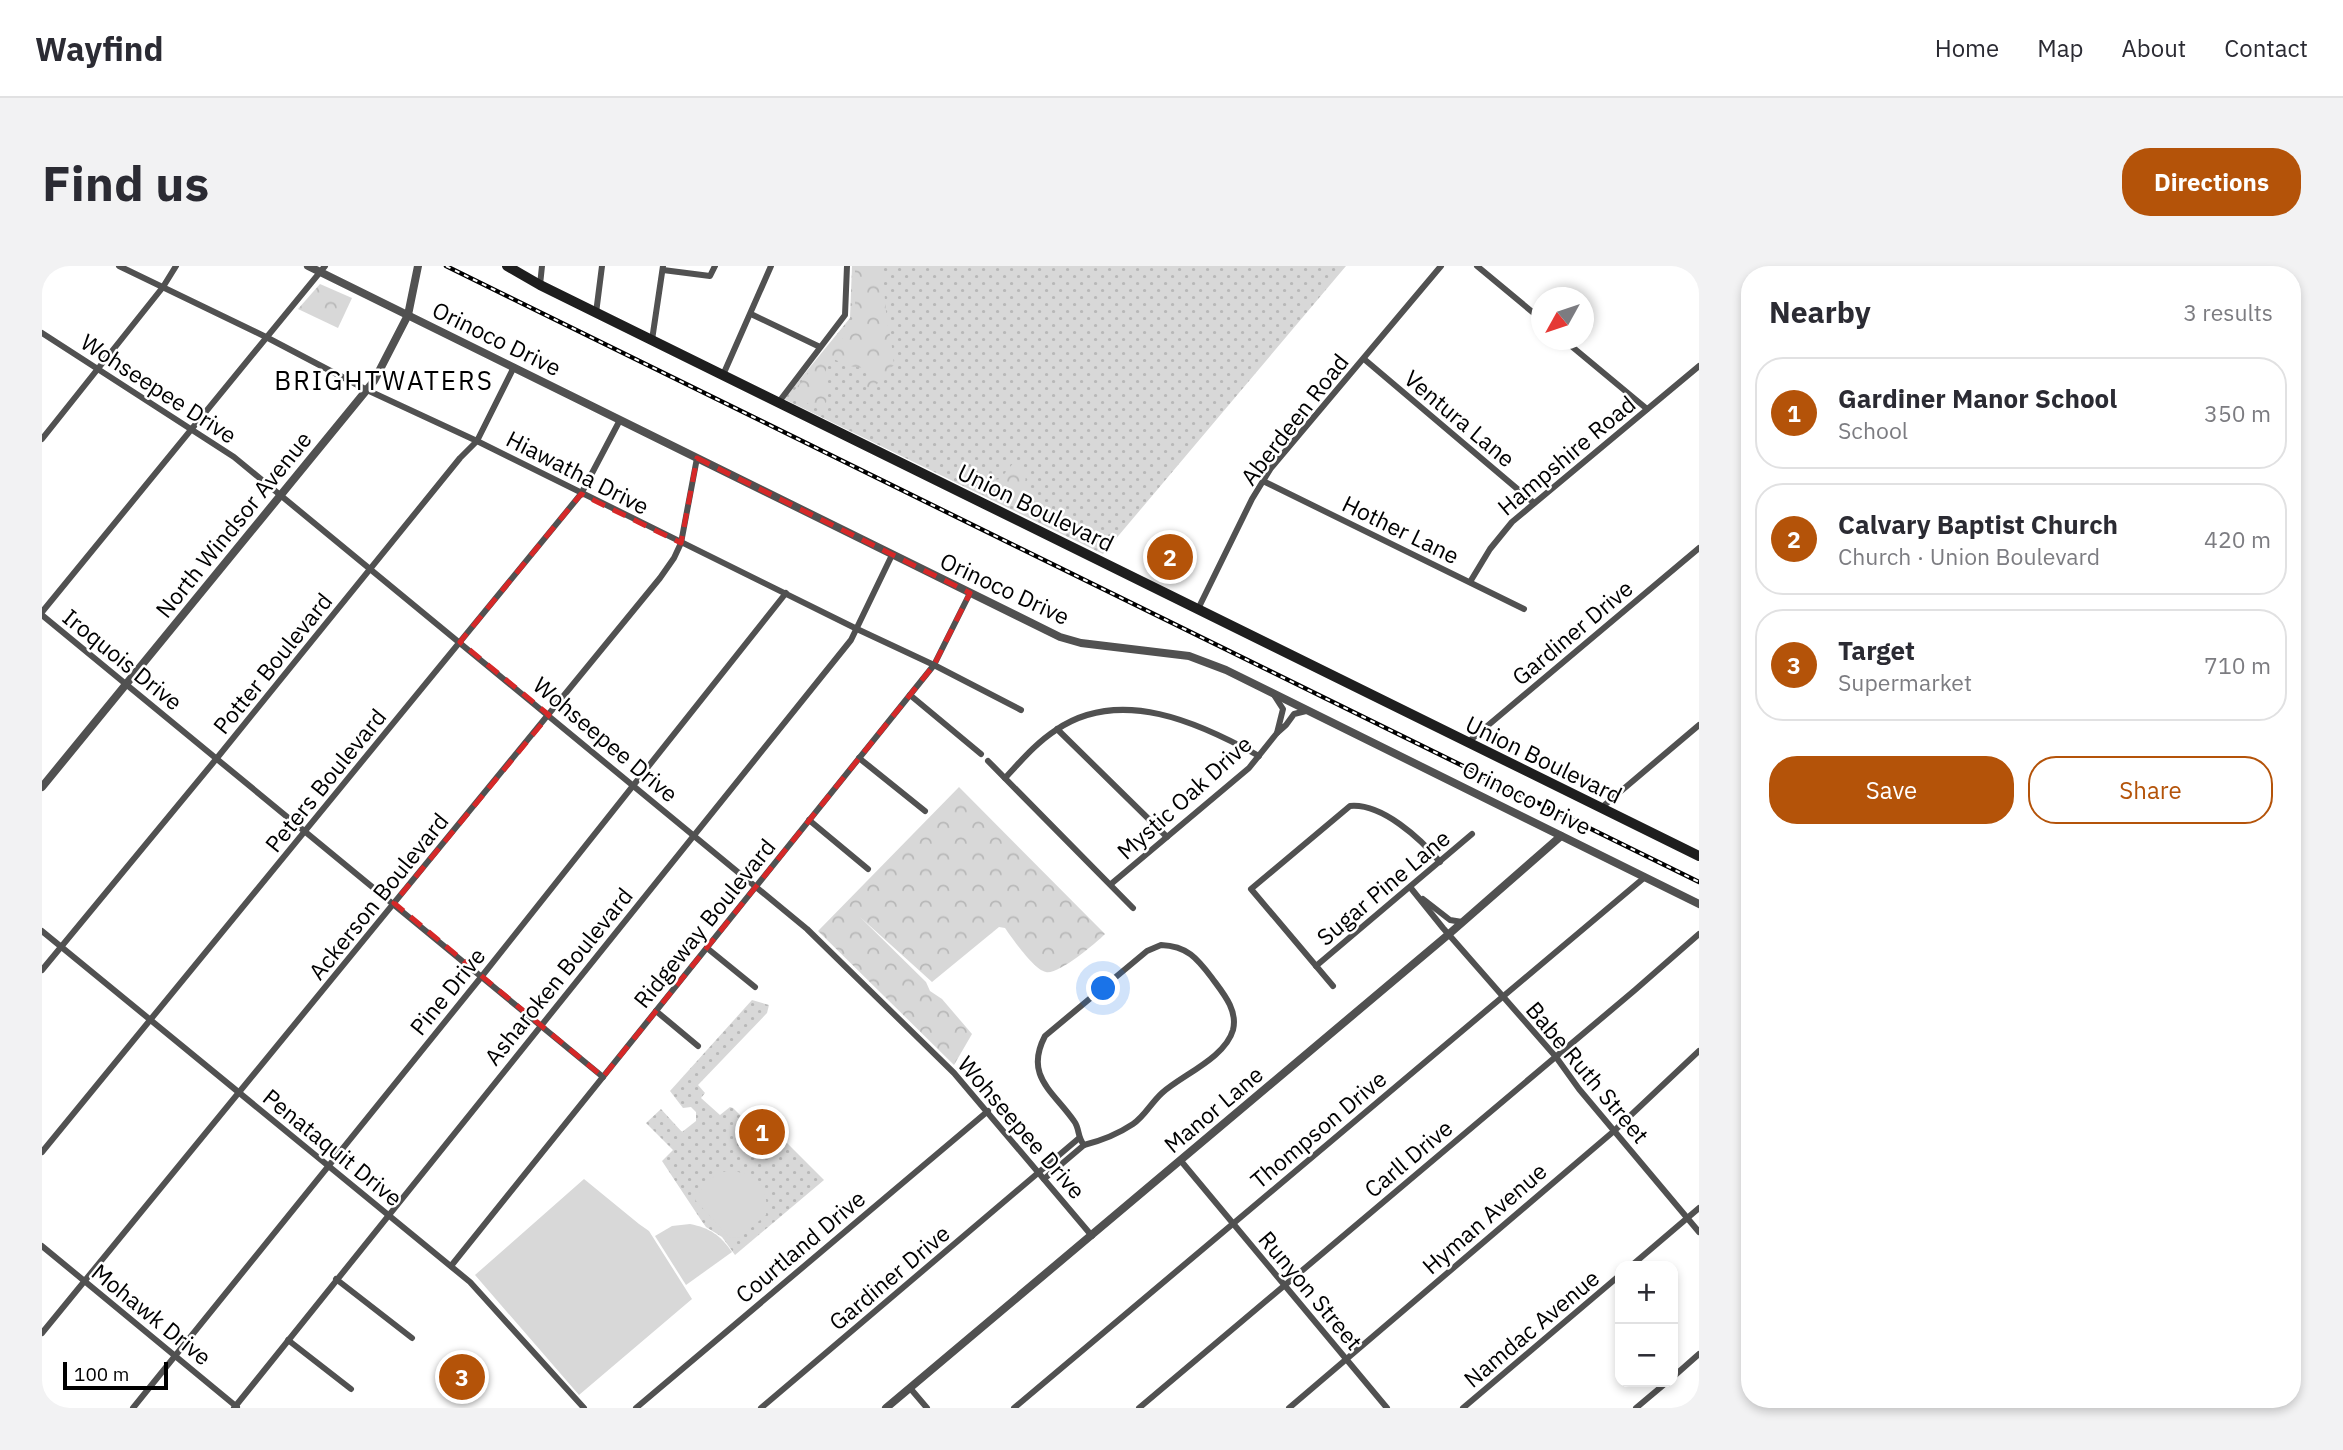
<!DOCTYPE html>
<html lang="en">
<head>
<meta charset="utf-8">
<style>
  :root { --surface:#fff; --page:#f2f2f3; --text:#2b2b33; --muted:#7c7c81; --line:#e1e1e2; --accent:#b45309 }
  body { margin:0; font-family:"IBM Plex Sans",sans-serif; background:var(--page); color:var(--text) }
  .controls { position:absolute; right:21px; bottom:21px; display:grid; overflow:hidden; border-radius:14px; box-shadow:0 4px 10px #0003 }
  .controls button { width:63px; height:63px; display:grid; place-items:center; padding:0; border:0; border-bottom:2px solid var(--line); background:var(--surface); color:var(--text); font:35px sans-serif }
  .compass { position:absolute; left:1489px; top:21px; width:63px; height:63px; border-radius:50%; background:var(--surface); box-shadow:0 4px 10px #0003; rotate:230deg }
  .scale { position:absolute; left:21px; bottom:18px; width:105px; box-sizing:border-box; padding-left:7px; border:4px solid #000; border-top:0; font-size:19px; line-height:24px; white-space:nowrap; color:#000; -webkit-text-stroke:5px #fff; paint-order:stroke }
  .you { position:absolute; left:1062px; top:723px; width:24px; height:24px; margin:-18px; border:5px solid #fff; border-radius:50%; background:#1a73e8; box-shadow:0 0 0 10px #1a73e833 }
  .badge { display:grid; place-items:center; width:46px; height:46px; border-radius:50%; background:var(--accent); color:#fff; font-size:23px; font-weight:700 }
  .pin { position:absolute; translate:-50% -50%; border:4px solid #fff; box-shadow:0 2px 7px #0006 }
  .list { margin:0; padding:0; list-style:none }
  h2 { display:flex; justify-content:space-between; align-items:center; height:91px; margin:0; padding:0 28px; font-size:30px }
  h2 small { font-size:23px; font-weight:400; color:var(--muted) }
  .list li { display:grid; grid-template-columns:46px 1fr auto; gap:21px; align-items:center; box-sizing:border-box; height:112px; margin:0 14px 14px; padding:0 14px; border:2px solid var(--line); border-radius:28px }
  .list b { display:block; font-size:26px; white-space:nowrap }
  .list p { margin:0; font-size:23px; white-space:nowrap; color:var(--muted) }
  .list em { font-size:23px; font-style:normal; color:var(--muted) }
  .actions { display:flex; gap:14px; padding:21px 28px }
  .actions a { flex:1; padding:16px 0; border:2px solid var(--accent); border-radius:28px; text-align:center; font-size:24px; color:var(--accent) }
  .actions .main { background:var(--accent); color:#fff }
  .map { position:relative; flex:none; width:1657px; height:1142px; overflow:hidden; border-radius:28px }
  header { display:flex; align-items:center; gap:42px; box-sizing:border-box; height:98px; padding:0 35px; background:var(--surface); border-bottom:2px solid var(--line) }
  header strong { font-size:33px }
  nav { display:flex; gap:38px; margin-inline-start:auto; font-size:24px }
  .intro { display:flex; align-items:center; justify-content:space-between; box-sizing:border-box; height:168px; padding:0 42px }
  h1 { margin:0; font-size:49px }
  .button { padding:18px 32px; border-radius:28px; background:var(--accent); color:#fff; font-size:24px; font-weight:700 }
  main { display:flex; gap:42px; padding:0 42px }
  aside { flex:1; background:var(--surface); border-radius:28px; box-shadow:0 4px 10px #0003 }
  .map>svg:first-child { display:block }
  .grass { fill:url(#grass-dots) }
  .forest { fill:url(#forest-crowns) }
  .park { fill:#d8d8d8 }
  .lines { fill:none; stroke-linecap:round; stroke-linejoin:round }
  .minor { stroke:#515151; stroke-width:6 }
  .tertiary { stroke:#515151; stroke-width:8 }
  .secondary { stroke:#1e1e1e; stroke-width:10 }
  .rail-casing { stroke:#000; stroke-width:4.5 }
  .rail { stroke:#fff; stroke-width:2; stroke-dasharray:5; stroke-linecap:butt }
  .marked { fill:none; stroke:#d62828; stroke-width:5; stroke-dasharray:14 9; stroke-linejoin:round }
  .labels { text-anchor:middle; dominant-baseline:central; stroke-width:5; stroke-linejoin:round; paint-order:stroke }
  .street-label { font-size:23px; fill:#000; stroke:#fff }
  .quarter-label { font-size:26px; letter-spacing:2px; fill:#000; stroke:#fff }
</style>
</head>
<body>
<header>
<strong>Wayfind</strong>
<nav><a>Home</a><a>Map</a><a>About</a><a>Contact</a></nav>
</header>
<div class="intro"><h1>Find us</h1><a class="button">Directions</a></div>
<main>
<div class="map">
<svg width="1657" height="1142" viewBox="0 0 1657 1142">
  <defs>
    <pattern id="grass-dots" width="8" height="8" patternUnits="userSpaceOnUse" patternTransform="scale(1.75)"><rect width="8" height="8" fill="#d8d8d8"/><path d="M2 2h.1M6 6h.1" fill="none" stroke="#b8b8b8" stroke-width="1.8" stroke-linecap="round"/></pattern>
    <pattern id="forest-crowns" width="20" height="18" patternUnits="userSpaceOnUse" patternTransform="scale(1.75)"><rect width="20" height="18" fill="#d8d8d8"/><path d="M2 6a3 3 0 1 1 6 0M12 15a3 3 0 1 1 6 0" fill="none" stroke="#b8b8b8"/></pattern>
  </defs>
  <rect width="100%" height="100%" fill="#fff"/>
  <!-- grass -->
  <g class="grass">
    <polygon points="810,0 1304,0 1061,288 742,133 808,52"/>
    <polygon points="710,734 727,739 725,747 656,819 663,827 659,832 678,849 688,841 691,842 730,881 740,872 782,914 693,989 680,971 664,961 659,954 620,895 631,884 604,857 619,843 640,866 654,855 654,846 649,841 641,842 628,825"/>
  </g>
  <!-- forest -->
  <g class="forest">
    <path d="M 813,0 L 840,0 L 845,57 L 849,73 L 852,99 L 840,110 L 832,123 L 827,124 L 824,120 L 829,108 C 822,100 817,102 807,100 C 801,98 796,94 790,93 C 774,111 793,129 780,145 L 759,134 L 751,126 L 785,84 L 802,71 L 810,59 L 813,50 Z"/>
    <polygon points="278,18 310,32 296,62 256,43"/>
    <path d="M 973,195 L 984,207 L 982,231 C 1000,245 1016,259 1038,268 L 1041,273 L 938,220 L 945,215 L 958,213 Z"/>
    <path d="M 917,521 L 1063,668 C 1053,678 1016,709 1004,706 C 992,704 970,672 963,662 L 957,661 L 890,716 L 818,651 L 884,716 L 888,725 L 900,733 L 930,768 L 912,799 L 776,665 Z"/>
  </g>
  <!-- park -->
  <g class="park">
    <path d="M 687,904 C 715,909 727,919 724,949 L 697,972 L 687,971 L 653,934 C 661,917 669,910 687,904 Z"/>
    <polygon points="542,913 597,958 607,965 650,1033 537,1129 433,1009"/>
    <path d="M 648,958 C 668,962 678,969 690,986 L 644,1019 L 613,970 L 630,960 Z"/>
  </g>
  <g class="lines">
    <!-- minor -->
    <g class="minor">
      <polyline points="77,0 224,71 325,124 435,175 815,363 892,399 979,444"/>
      <polyline points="1435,0 1500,54"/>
      <polyline points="621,4 668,10 673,0"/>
      <polyline points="498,19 500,0"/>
      <polyline points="554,47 560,0"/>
      <polyline points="709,48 778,81"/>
      <polyline points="0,67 192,191 765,663 912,807 1050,970"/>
      <polyline points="610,74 621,0"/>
      <polyline points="1522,74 1605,143"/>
      <polyline points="1322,93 1492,237"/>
      <polyline points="681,109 729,0"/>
      <polyline points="736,137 803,49 805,0"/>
      <polyline points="0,173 121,21 134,0"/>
      <polyline points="1221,215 1482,343"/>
      <polyline points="1428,316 1448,283 1470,256 1657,100"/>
      <polyline points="1156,343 1210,233 1229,202 1399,0"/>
      <polyline points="0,346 283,0"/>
      <polyline points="0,349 561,811"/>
      <polyline points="868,429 939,488"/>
      <polyline points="1232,429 1241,443 1235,467 1244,459 1252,448 1264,445"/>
      <polyline points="1015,463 1125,571"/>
      <polyline points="1425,477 1657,282"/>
      <polyline points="817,492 883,545"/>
      <polyline points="946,495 1091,642"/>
      <path d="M 963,512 C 979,495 994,477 1014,464 C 1078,420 1158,457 1217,490"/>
      <polyline points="1559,542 1657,459"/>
      <polyline points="767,554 826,603"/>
      <polyline points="1069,618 1207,502 1235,467"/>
      <polyline points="1368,621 1401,662 1514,791 1537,823 1657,966"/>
      <polyline points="1381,633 1408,654 1420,656"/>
      <polyline points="0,665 428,1016 542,1142"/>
      <path d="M 1119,679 C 1145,680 1155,692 1170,712 C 1181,727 1196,744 1191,764 C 1183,792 1140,809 1120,827 C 1109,837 1102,851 1091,858 C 1076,868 1058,875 1042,879 C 1035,871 1038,863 1032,855 C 1011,825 982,810 1003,770 L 1105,685 Z"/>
      <polyline points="665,682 713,721"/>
      <polyline points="1274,700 1430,568"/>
      <polyline points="0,704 175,492 418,192 435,175 472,101"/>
      <path d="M 1291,720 L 1209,623 L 1308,540 C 1340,537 1379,573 1398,596"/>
      <polyline points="614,745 656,780"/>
      <polyline points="0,886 539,228 578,154"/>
      <polyline points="1139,895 1345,1142"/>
      <polyline points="1002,913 1042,879"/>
      <polyline points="0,980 195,1141"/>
      <polyline points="409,1000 892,399 928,327"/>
      <polyline points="1589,1000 1657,942"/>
      <polyline points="294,1013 370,1072"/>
      <polyline points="0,1067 618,312 632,292 639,277 655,192"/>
      <polyline points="246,1074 309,1123"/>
      <polyline points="1631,1111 1657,1088"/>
      <polyline points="868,1122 885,1142"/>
      <polyline points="91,1142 440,710 744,327"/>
      <polyline points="192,1142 809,374 850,289"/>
      <polyline points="594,1142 946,845"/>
      <polyline points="719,1142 1036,873"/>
      <polyline points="972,1142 1603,611"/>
      <polyline points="1097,1142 1593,724 1657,668"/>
      <polyline points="1247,1142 1572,865 1657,785"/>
      <polyline points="1421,1142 1578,1009"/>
      <polyline points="1594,1142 1625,1116"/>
    </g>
    <!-- tertiary -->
    <g class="tertiary">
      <polyline points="266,0 1018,371 1039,377 1147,390 1184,404 1657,638"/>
      <polyline points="0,521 332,115 366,49 376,0"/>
      <polyline points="844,1142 1407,668 1519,570"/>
    </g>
    <!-- secondary -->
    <polyline class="secondary" points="465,0 498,19 1657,590"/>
    <!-- rail casing -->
    <g class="rail-casing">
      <polyline id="rail" points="404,0 1657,616"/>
    </g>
    <!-- rail -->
    <use href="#rail" class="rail"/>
  </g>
  <!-- marked area -->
  <path class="marked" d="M 655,192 L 928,327 L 892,399 L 561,811 L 352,637 L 507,449 L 418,376 L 539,228 L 639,277 Z"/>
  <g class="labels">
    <!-- street labels -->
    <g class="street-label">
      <text transform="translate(455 72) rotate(26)">Orinoco Drive</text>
      <text transform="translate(117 122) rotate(33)">Wohseepee Drive</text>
      <text transform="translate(1418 152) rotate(40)">Ventura Lane</text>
      <text transform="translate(1252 153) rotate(-52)">Aberdeen Road</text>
      <text transform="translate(1524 189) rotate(-40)">Hampshire Road</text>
      <text transform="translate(536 206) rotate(27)">Hiawatha Drive</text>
      <text transform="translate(994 241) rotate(26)">Union Boulevard</text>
      <text transform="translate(191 258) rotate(-51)">North Windsor Avenue</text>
      <text transform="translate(1359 263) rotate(26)">Hother Lane</text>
      <text transform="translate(963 322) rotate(25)">Orinoco Drive</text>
      <text transform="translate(1530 366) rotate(-40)">Gardiner Drive</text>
      <text transform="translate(81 393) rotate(39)">Iroquois Drive</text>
      <text transform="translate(230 397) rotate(-51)">Potter Boulevard</text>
      <text transform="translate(564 473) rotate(40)">Wohseepee Drive</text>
      <text transform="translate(1502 493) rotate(26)">Union Boulevard</text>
      <text transform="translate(283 514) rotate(-51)">Peters Boulevard</text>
      <text transform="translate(1142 531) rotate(-42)">Mystic Oak Drive</text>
      <text transform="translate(1485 531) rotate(26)">Orinoco Drive</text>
      <text transform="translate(1341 621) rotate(-40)">Sugar Pine Lane</text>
      <text transform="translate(336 630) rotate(-51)">Ackerson Boulevard</text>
      <text transform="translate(662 657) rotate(-51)">Ridgeway Boulevard</text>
      <text transform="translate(516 710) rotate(-51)">Asharoken Boulevard</text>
      <text transform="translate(405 725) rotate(-51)">Pine Drive</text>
      <text transform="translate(1546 806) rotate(50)">Babe Ruth Street</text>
      <text transform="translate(1171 843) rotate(-40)">Manor Lane</text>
      <text transform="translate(980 861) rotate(49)">Wohseepee Drive</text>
      <text transform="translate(1276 863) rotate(-40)">Thompson Drive</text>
      <text transform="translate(291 881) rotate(39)">Penataquit Drive</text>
      <text transform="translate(1366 892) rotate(-40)">Carll Drive</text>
      <text transform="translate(1442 952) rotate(-41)">Hyman Avenue</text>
      <text transform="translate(758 980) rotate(-40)">Courtland Drive</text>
      <text transform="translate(847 1011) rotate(-40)">Gardiner Drive</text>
      <text transform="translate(1269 1024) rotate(50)">Runyon Street</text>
      <text transform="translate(110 1048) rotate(39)">Mohawk Drive</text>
      <text transform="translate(1489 1062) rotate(-40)">Namdac Avenue</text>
    </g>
    <!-- quarter labels -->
    <g class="quarter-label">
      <text x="342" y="114">BRIGHTWATERS</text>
    </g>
  </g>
</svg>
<div class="controls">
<button>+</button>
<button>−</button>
</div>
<svg class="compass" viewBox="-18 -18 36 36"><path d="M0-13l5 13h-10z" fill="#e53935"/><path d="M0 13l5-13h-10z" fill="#7c7c81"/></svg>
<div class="scale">100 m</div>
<div class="you"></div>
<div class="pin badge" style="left:720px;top:866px">1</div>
<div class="pin badge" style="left:1128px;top:291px">2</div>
<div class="pin badge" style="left:420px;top:1111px">3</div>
</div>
<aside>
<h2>Nearby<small>3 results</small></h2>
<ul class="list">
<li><span class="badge">1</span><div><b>Gardiner Manor School</b><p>School</p></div><em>350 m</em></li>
<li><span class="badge">2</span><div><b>Calvary Baptist Church</b><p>Church · Union Boulevard</p></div><em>420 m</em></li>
<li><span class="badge">3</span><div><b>Target</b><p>Supermarket</p></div><em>710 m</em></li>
</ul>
<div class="actions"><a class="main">Save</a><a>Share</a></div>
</aside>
</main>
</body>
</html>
